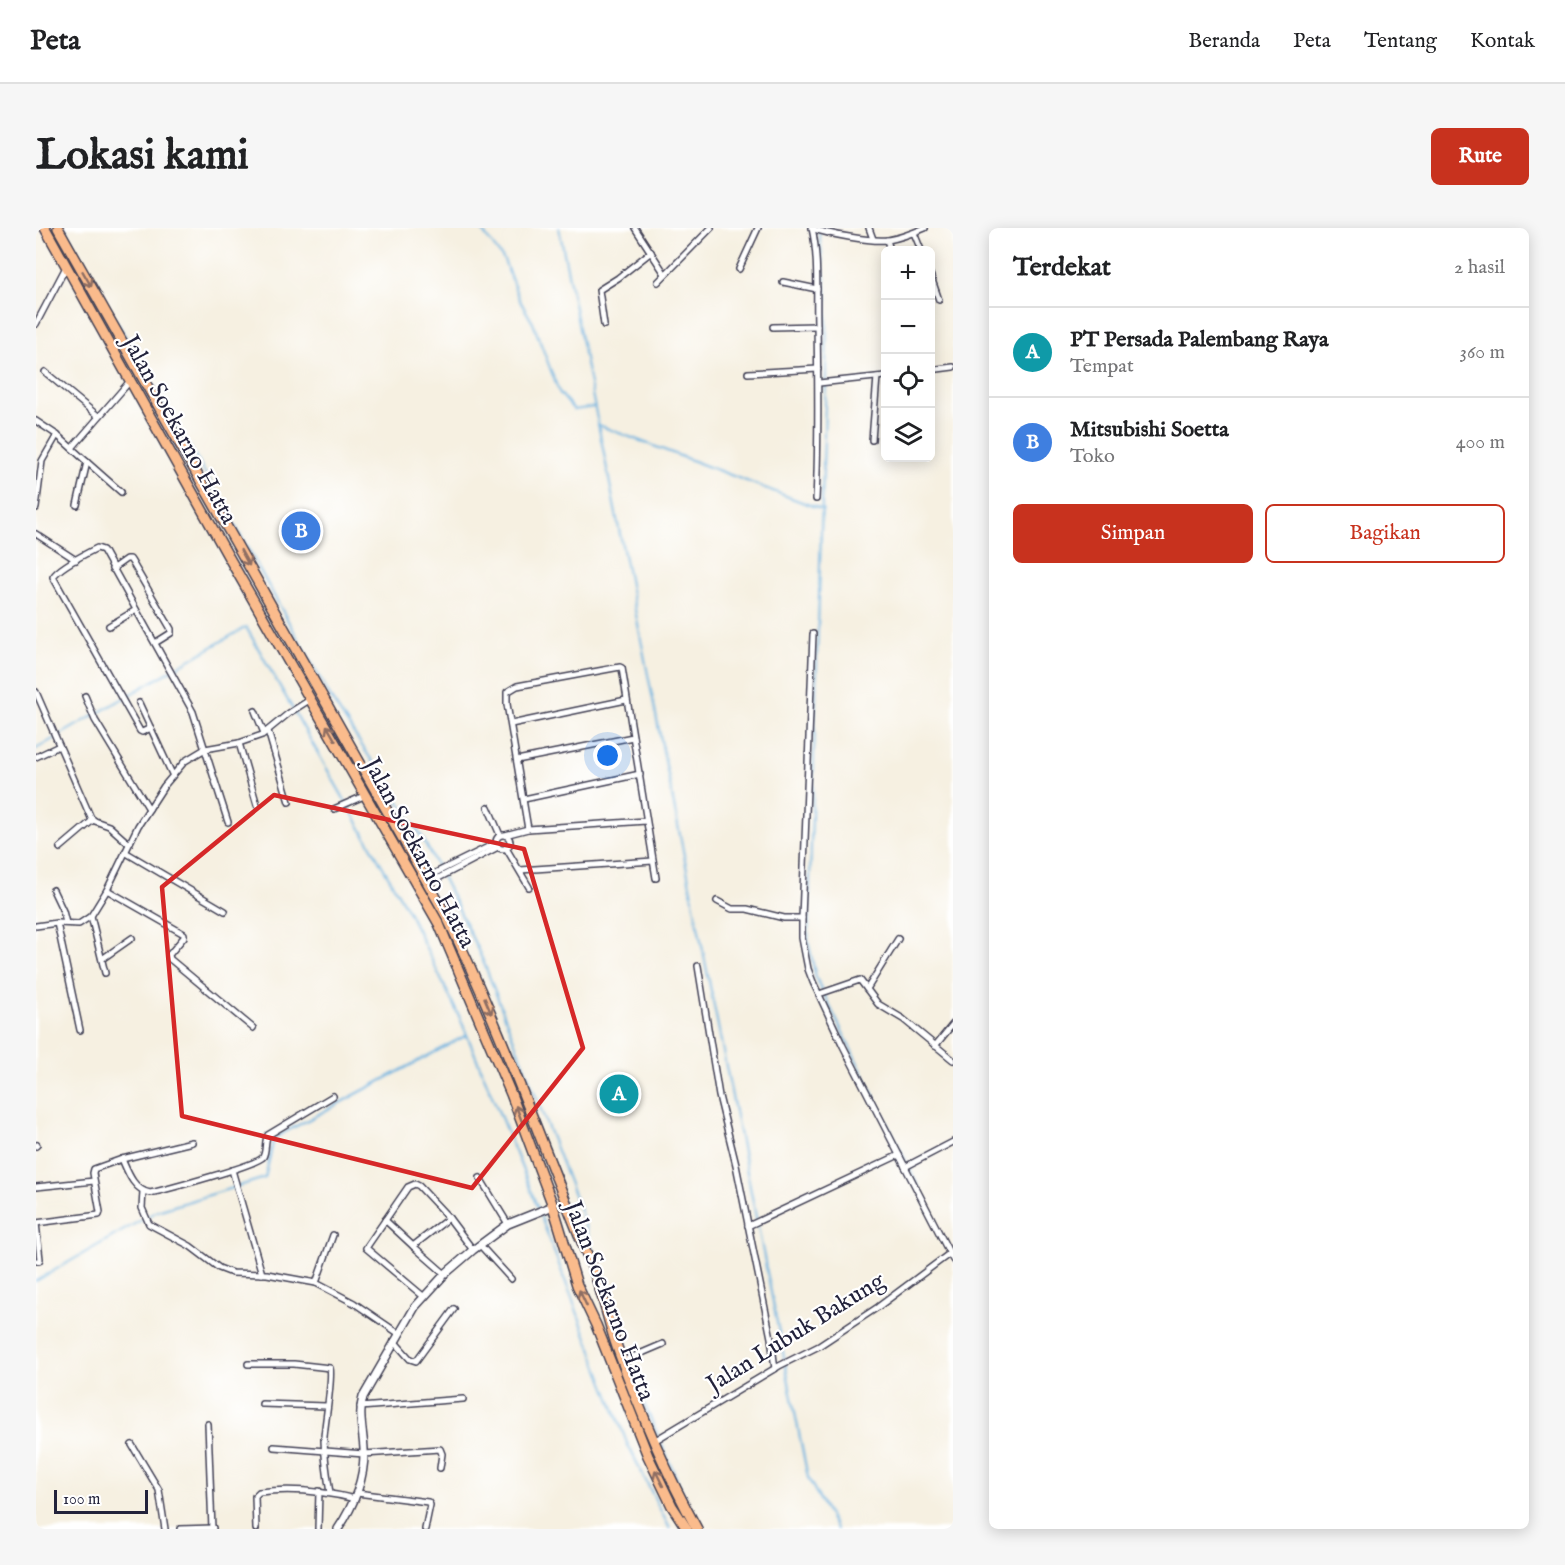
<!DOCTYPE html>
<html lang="id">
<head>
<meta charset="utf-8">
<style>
  :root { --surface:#fff; --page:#f6f6f6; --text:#202124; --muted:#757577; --line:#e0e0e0; --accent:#c8321e }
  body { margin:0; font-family:"IM FELL English",serif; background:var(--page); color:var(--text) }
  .controls { position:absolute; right:18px; top:18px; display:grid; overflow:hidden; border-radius:9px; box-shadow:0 3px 15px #0003 }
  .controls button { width:54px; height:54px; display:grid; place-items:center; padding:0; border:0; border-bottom:2px solid var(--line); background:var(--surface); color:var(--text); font:30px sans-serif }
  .scale { position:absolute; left:18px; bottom:15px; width:94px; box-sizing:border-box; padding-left:6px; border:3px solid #22223b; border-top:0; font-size:16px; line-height:21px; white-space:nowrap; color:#22223b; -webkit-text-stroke:4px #fff; paint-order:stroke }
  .you { position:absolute; left:572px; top:528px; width:21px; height:21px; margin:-15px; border:4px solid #fff; border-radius:50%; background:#1a73e8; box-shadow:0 0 0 9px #1a73e833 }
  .badge { display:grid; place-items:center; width:39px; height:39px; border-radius:50%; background:var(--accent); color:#fff; font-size:20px; font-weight:700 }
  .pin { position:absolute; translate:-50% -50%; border:3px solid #fff; box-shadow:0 2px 6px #0006 }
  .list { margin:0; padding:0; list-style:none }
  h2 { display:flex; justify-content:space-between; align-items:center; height:78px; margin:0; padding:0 24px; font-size:26px }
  h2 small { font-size:20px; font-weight:400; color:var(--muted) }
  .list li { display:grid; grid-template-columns:39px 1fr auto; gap:18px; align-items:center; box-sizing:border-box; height:90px; padding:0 24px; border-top:2px solid var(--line) }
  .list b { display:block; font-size:22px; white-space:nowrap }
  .list p { margin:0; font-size:20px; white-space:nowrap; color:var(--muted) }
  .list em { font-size:20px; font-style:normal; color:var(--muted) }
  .actions { display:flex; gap:12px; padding:18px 24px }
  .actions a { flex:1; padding:14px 0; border:2px solid var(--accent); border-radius:9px; text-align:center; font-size:21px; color:var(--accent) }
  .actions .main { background:var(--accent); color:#fff }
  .icon { flex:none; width:33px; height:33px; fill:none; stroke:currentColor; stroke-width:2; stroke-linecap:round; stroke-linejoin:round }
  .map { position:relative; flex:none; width:917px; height:1301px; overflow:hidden; border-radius:9px }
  header { display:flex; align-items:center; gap:36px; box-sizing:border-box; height:84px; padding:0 30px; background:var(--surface); border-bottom:2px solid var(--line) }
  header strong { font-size:28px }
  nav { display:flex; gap:33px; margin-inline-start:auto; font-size:21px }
  .intro { display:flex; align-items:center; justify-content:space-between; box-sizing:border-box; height:144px; padding:0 36px }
  h1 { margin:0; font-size:42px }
  .button { padding:15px 27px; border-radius:9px; background:var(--accent); color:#fff; font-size:21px; font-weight:700 }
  main { display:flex; gap:36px; padding:0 36px }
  aside { flex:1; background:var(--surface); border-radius:9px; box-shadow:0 3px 15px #0003 }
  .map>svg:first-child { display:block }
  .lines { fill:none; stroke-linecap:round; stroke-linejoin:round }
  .stream { stroke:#67b0df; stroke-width:2 }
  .minor-casing { stroke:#424154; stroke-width:8 }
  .tertiary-casing { stroke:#424154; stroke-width:10 }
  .trunk-casing { stroke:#424154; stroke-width:12 }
  .minor { stroke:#fff; stroke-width:5 }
  .tertiary { stroke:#fff; stroke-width:7 }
  .trunk { stroke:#fabb8c; stroke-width:9 }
  .oneway { stroke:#8e6e64 }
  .marked { fill:none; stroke:#d62828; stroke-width:4.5; stroke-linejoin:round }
  .labels { text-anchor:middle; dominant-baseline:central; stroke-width:4.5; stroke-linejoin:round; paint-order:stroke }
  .street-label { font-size:24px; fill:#22223b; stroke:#fff }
</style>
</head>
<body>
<header>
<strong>Peta</strong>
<nav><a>Beranda</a><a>Peta</a><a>Tentang</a><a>Kontak</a></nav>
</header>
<div class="intro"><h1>Lokasi kami</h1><a class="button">Rute</a></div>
<main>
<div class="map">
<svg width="917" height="1301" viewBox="0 0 917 1301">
  <rect width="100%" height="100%" fill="#fff"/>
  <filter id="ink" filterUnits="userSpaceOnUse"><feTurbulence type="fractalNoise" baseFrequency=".0167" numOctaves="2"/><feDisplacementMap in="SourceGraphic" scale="12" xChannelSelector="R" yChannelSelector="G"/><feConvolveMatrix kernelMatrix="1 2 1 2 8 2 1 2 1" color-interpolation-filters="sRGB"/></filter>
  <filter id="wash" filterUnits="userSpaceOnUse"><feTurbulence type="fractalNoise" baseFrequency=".008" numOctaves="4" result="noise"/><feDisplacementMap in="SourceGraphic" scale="24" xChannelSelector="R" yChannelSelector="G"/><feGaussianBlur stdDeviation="1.35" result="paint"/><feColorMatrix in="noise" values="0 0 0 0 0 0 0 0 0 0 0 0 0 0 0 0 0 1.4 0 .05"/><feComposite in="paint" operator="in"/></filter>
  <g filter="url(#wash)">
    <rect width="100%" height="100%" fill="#f6f0e1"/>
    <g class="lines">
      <!-- stream -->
      <g class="stream">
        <polyline points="29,0 44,30"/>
        <polyline points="444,0 468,32 483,71 497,95 523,164 538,182 558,179"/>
        <polyline points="523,0 772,1250 800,1301"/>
        <polyline points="783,4 791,71 790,147 772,713 780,750 883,960"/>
        <polyline points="75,84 187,276 296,472 386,609 422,680 448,735 544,982 596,1147"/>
        <polyline points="562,197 787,282"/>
        <polyline points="0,521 210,399 372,683 424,790 492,955 591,1215 634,1301"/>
        <polyline points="0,1053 121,983 229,950 238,910 431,807"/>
        <polyline points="599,1155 648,1268"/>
        <polyline points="662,1294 667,1301"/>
      </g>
    </g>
  </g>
  <g filter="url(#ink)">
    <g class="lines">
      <!-- minor casing -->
      <g class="minor-casing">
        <g id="minor">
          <polyline points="599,0 629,46"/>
          <path d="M 775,0 C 791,6 835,14 852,12 C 864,10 877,5 889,0"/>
          <path d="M 776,0 C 783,31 780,65 781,96 C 782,155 783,213 780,271"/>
          <polyline points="833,0 837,11"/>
          <polyline points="878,5 885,22"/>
          <polyline points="851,12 854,22"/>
          <polyline points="703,41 722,0"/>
          <polyline points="894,46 903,72"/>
          <polyline points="622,54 675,0"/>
          <polyline points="747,54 781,61"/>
          <polyline points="0,96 30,39"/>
          <polyline points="568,97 563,62 582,50 615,24"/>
          <polyline points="737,99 781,98"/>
          <polyline points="894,142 917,139"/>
          <polyline points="9,144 62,188"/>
          <polyline points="712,145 782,141"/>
          <polyline points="783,155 849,148"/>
          <polyline points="0,193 21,207 51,234 41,277"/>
          <polyline points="836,212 841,149"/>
          <polyline points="36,220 94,153"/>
          <polyline points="51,234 85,264"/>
          <polyline points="0,280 6,233 21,207"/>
          <polyline points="0,306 40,332"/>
          <polyline points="76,341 90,331 94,331 96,334 135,401 135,405 119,415"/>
          <polyline points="73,398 100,382"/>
          <polyline points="777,406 766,690 766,710 772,741 777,754 807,818 917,1032"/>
          <polyline points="0,464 55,590 59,593 73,598 92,615"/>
          <polyline points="49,468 59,492 113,581"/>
          <polyline points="103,475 136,546"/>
          <polyline points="219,483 228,505"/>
          <polyline points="475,496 590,472"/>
          <path d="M 115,500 L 106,504 L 104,503 L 17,349 C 23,339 49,326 61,320 L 67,322 L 157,484 L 192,594"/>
          <polyline points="232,503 253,574"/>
          <polyline points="203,515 221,577"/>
          <polyline points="0,529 23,518"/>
          <polyline points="481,532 597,509"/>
          <polyline points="488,571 604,546"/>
          <polyline points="452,579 464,607"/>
          <polyline points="298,581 330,567"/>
          <polyline points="492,601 471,476 471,464 481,458 584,439 586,440 620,650"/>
          <polyline points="469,607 492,601 610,593"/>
          <circle cx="467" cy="614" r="7"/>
          <polyline points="24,620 57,592"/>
          <polyline points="470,620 493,659"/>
          <polyline points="89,624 189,683"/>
          <polyline points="484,642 617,633"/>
          <polyline points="389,650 460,615"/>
          <polyline points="393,655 462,619"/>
          <polyline points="17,662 27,683 30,695"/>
          <polyline points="71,662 148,706 148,709 133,727 134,731 217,800"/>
          <polyline points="681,673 696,681 711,681 748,690 766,690"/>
          <polyline points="55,688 69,745"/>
          <polyline points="21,695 44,802"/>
          <polyline points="0,698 21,695 43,696 55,688 71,662 102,598 128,558 149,533 169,521 203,515 226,507 253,485 275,471"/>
          <polyline points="66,731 96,710"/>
          <polyline points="662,738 683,868 700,937 735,1110 739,1141"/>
          <polyline points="831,761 862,711"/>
          <polyline points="783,766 824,752 842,776 867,791 917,832"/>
          <polyline points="899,818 917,796"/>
          <polyline points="0,918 1,917"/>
          <path d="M 86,931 C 92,945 98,962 114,965 C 128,962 222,937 227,929 C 231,922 228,913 232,907 L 297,868"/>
          <polyline points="869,939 917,914"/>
          <polyline points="196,942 226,1046"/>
          <polyline points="444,950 472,996"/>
          <polyline points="0,959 58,953"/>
          <polyline points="107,963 106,980 113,996 154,1018 183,1040 196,1045 231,1046 280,1055 318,1075 362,1105"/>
          <polyline points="349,992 377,1018"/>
          <polyline points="0,995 63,987 64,984 57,945 58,941 86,931 156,914"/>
          <polyline points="712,998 863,927"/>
          <polyline points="444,1017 475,1051"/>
          <polyline points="0,1033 3,1033 4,1031 0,995"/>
          <polyline points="409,1046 377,1018 413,990"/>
          <polyline points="280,1055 297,1007"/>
          <polyline points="387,1068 330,1020 372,959 379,956 383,958 413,990 437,1022"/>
          <polyline points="358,1113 374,1131 380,1133 418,1081"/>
          <polyline points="587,1133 627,1116"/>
          <path d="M 212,1136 L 258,1136 L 294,1140 C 297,1149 289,1194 288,1209 C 288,1228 291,1246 294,1265"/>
          <polyline points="226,1176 290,1178"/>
          <polyline points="324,1179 427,1171"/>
          <polyline points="172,1196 176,1301"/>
          <polyline points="618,1213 743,1138 783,1118 842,1079 917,1023"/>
          <polyline points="96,1217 123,1262 129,1301"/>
          <polyline points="238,1219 328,1226 404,1221 406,1226 404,1240"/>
          <polyline points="321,1265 392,1274 394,1277 389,1301"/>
          <polyline points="144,1301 177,1300"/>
          <path d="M 220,1301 L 219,1268 L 223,1264 C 256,1260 287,1263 319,1271"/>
          <polyline points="282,1301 283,1263"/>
        </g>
      </g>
      <!-- tertiary casing -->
      <g class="tertiary-casing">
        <path id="tertiary" d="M 302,1301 C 318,1277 329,1250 328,1221 C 327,1203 322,1186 327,1169 L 379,1079 L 409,1046 L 437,1022 L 472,996 L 517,978"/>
      </g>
      <!-- trunk casing -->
      <g class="trunk-casing">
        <g id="trunk">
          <polyline points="9,0 192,328 403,696 475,866 517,978 541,1057 560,1097 612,1228 636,1278 651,1301"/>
          <path d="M 22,0 L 411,689 C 466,803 508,923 557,1041 C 567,1066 572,1093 581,1119 C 603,1181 629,1243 661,1301"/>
        </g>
      </g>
      <!-- minor -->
      <use href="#minor" class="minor"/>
      <!-- tertiary -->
      <use href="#tertiary" class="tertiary"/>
      <!-- trunk -->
      <use href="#trunk" class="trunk"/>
    </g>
    <!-- one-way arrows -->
    <defs><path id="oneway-shaft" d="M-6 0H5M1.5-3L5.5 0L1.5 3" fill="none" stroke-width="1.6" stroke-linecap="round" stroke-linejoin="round" transform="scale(1.5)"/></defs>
    <g class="oneway">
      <use href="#oneway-shaft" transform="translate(51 51) rotate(60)"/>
      <use href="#oneway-shaft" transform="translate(209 330) rotate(61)"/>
      <use href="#oneway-shaft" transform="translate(295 505) rotate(-120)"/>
      <use href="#oneway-shaft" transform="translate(452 778) rotate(67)"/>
      <use href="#oneway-shaft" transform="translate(483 886) rotate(-111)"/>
      <use href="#oneway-shaft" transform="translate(547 1070) rotate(-115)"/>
      <use href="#oneway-shaft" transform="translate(623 1250) rotate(-116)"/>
    </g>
  </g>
  <!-- marked area -->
  <path class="marked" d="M 238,567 L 488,621 L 547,820 L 436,960 L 146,888 L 126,659 Z"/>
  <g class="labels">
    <!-- street labels -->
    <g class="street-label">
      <text transform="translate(143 202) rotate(61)">Jalan Soekarno Hatta</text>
      <text transform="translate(383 625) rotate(62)">Jalan Soekarno Hatta</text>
      <text transform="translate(573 1073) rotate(69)">Jalan Soekarno Hatta</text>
      <text transform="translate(760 1105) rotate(-32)">Jalan Lubuk Bakung</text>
    </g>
  </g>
</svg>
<div class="controls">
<button>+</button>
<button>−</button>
<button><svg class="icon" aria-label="locate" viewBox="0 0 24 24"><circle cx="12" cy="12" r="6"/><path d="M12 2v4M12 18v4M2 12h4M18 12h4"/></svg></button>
<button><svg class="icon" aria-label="layers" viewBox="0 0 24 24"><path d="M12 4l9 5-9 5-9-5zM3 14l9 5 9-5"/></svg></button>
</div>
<div class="scale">100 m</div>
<div class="you"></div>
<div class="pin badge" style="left:583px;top:866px;background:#0f9aa8">A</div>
<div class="pin badge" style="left:265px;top:303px;background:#3f7fe0">B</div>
</div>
<aside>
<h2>Terdekat<small>2 hasil</small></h2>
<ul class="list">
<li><span class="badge" style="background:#0f9aa8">A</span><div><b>PT Persada Palembang Raya</b><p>Tempat</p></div><em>360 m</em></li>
<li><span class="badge" style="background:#3f7fe0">B</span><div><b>Mitsubishi Soetta</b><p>Toko</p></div><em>400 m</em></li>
</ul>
<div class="actions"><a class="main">Simpan</a><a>Bagikan</a></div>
</aside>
</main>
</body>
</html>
